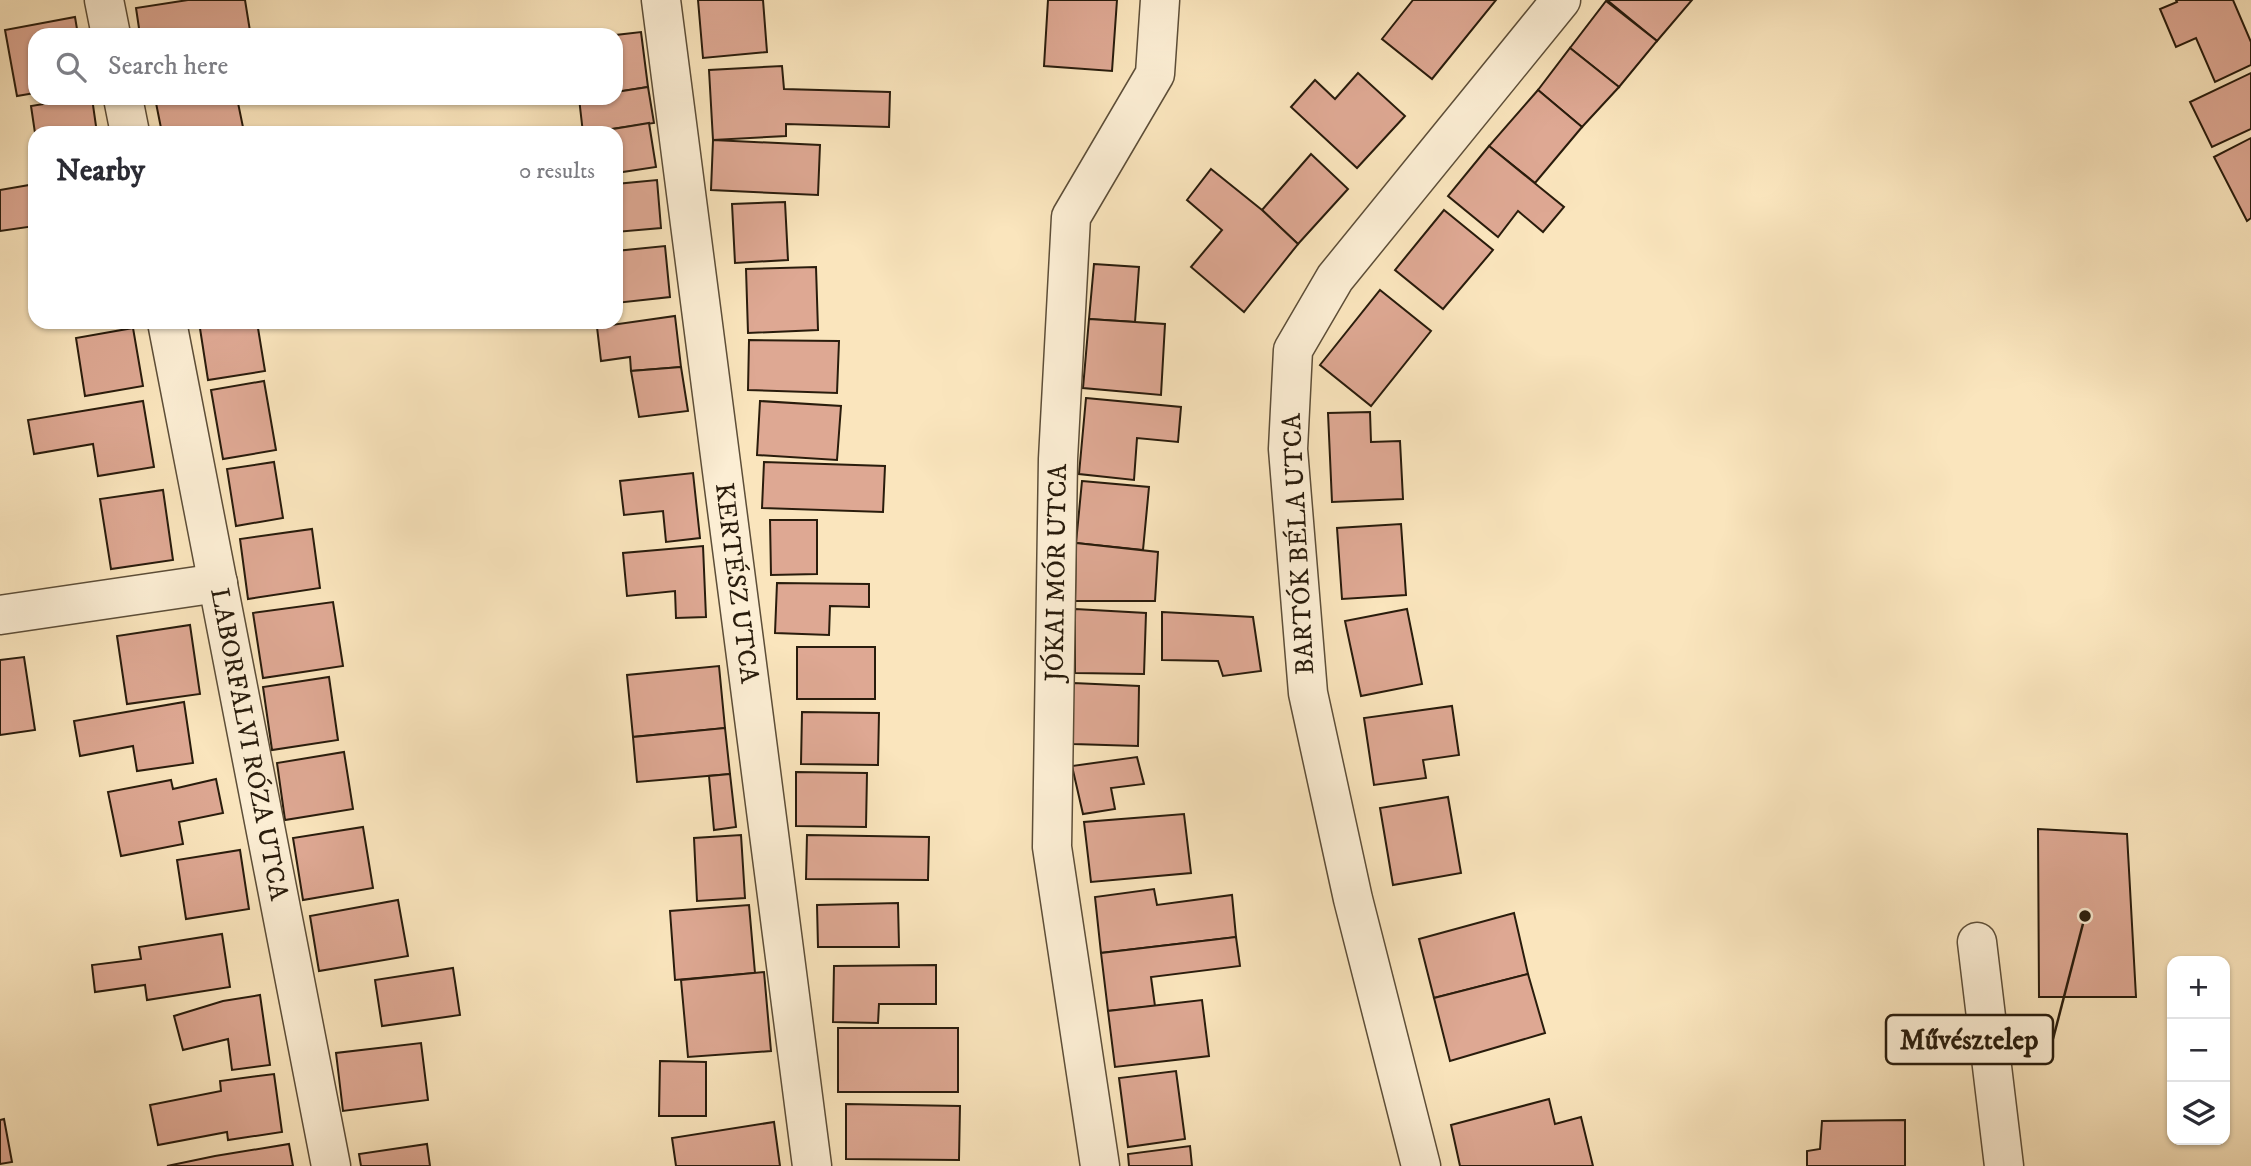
<!DOCTYPE html>
<html lang="en">
<head>
<meta charset="utf-8">
<style>
  :root { --surface:#fff; --page:#f7f7f7; --text:#2b2b33; --muted:#7c7c81; --line:#e1e1e2 }
  body { margin:0; font-family:"IM FELL DW Pica",serif; background:var(--page); color:var(--text) }
  .controls { position:absolute; right:21px; bottom:21px; display:grid; overflow:hidden; border-radius:14px; box-shadow:0 2px 5px #0004 }
  .controls button { width:63px; height:63px; display:grid; place-items:center; padding:0; border:0; border-bottom:2px solid var(--line); background:var(--surface); color:var(--text); font:35px sans-serif }
  .list { margin:0; padding:0; list-style:none }
  h2 { display:flex; justify-content:space-between; align-items:center; height:91px; margin:0; padding:0 28px; font-size:30px }
  h2 small { font-size:23px; font-weight:400; color:var(--muted) }
  .icon { flex:none; width:38px; height:38px; fill:none; stroke:currentColor; stroke-width:2; stroke-linecap:round; stroke-linejoin:round }
  .map { position:relative; flex:none; width:2251px; height:1166px; overflow:hidden }
  .search { position:absolute; background:var(--surface); box-shadow:0 2px 5px #0004; left:28px; top:28px; width:595px; height:77px; display:flex; align-items:center; gap:18px; box-sizing:border-box; padding:0 24px; border-radius:21px; color:var(--muted); font-size:26px }
  .panel { position:absolute; background:var(--surface); box-shadow:0 2px 5px #0004; left:28px; top:126px; width:595px; height:203px; border-radius:21px }
  .map>svg:first-child { display:block }
  .building { fill:#dea893; stroke:#291c0c; stroke-width:2 }
  .lines { fill:none; stroke-linecap:round; stroke-linejoin:round }
  .minor-casing { stroke:#5d4e38; stroke-width:41 }
  .minor { stroke:#fceed4; stroke-width:38 }
  .labels { text-anchor:middle; dominant-baseline:central; stroke-width:6; stroke-linejoin:round; paint-order:stroke }
  .street-label { font-size:26px; fill:#291c0c; stroke:#fceed4 }
  .leader { fill:none; stroke:#291c0c; stroke-width:2.5 }
  .callout-dot { fill:#291c0c; stroke:#fceed4; stroke-width:2.5 }
  .callout { fill:#fceed4; stroke:#291c0c; stroke-width:2.5 }
  .callout-label { font-size:28px; text-anchor:middle; font-weight:bold; fill:#291c0c }
</style>
</head>
<body>
<div class="map">
<svg width="2251" height="1166" viewBox="0 0 2251 1166">
  <rect width="100%" height="100%" fill="#fae5bd"/>
  <filter id="stains"><feTurbulence type="fractalNoise" baseFrequency=".00286" numOctaves="4"/><feColorMatrix values="0 0 0 0 .2 0 0 0 0 .09 0 0 0 0 .02 0 0 0 .5 -.17"/></filter>
  <radialGradient id="worn" r=".72"><stop offset=".6" stop-color="#630" stop-opacity="0"/><stop offset="1" stop-color="#630" stop-opacity=".3"/></radialGradient>
  <!-- building -->
  <g class="building">
    <polygon points="188,0 245,0 250,31 219,35 140,35 136,8"/>
    <polygon points="698,0 763,0 767,52 703,58"/>
    <polygon points="1048,0 1117,0 1112,71 1044,66"/>
    <polygon points="1413,0 1496,0 1432,79 1382,39"/>
    <polygon points="1607,0 1692,0 1657,41"/>
    <polygon points="2176,0 2233,0 2251,42 2251,65 2215,82 2196,38 2176,47 2160,9 2177,2"/>
    <polygon points="1606,1 1657,41 1619,87 1570,48"/>
    <polygon points="75,17 78,35 35,35 35,93 17,96 5,30"/>
    <polygon points="641,32 648,87 616,92 616,35"/>
    <polygon points="1570,48 1619,87 1582,127 1538,90"/>
    <polygon points="782,66 784,89 890,92 889,127 786,124 786,136 713,140 709,70"/>
    <polygon points="1358,73 1405,116 1357,168 1291,107 1315,80 1335,99"/>
    <polygon points="2251,73 2251,129 2212,147 2190,102"/>
    <polygon points="648,87 654,123 583,133 579,98 616,98 616,92"/>
    <polygon points="1538,90 1582,127 1535,183 1489,146"/>
    <polygon points="80,98 92,98 97,133 35,133 31,106"/>
    <polygon points="155,98 237,98 244,132 162,133"/>
    <polygon points="649,123 656,167 616,173 616,133 589,133"/>
    <polygon points="2251,138 2251,218 2247,221 2214,157"/>
    <polygon points="713,140 820,145 818,195 711,190"/>
    <polygon points="1489,146 1564,207 1543,232 1518,211 1498,237 1448,196"/>
    <polygon points="1311,154 1348,189 1298,244 1262,210"/>
    <polygon points="1211,169 1262,210 1298,244 1244,312 1191,267 1222,230 1187,200"/>
    <polygon points="657,180 661,228 616,232 616,184"/>
    <polygon points="35,184 35,226 0,231 0,190"/>
    <polygon points="785,202 788,260 735,263 732,204"/>
    <polygon points="1444,210 1493,250 1443,309 1395,270"/>
    <polygon points="665,246 670,297 616,303 616,251"/>
    <polygon points="1094,264 1139,267 1135,322 1089,319"/>
    <polygon points="816,267 818,330 748,333 746,269"/>
    <polygon points="1380,290 1431,331 1371,406 1320,365"/>
    <polygon points="675,316 681,367 631,371 630,357 601,361 597,327"/>
    <polygon points="1089,319 1165,324 1161,395 1083,388"/>
    <polygon points="199,322 257,322 265,371 208,380"/>
    <polygon points="133,328 143,386 85,396 76,338"/>
    <polygon points="749,340 839,341 837,393 748,390"/>
    <polygon points="681,367 688,411 639,417 631,371"/>
    <polygon points="264,381 276,450 223,459 211,390"/>
    <polygon points="1086,398 1181,407 1178,442 1137,438 1134,480 1079,474"/>
    <polygon points="143,401 154,467 98,476 93,444 34,454 28,420"/>
    <polygon points="760,401 841,406 837,460 757,455"/>
    <polygon points="1370,412 1371,442 1400,441 1403,499 1332,502 1328,413"/>
    <polygon points="274,462 283,518 236,526 227,469"/>
    <polygon points="764,462 885,466 883,512 762,508"/>
    <polygon points="693,473 700,538 666,542 663,511 624,515 620,481"/>
    <polygon points="1082,481 1149,487 1143,550 1076,543"/>
    <polygon points="163,490 173,560 111,569 100,499"/>
    <polygon points="770,520 817,520 817,574 771,575"/>
    <polygon points="1401,524 1406,595 1342,599 1337,528"/>
    <polygon points="312,529 320,588 248,599 240,539"/>
    <polygon points="1076,543 1158,552 1155,601 1075,601"/>
    <polygon points="703,546 706,617 676,618 675,591 627,596 623,553"/>
    <polygon points="777,583 869,584 869,607 830,606 829,635 775,633"/>
    <polygon points="333,602 343,666 263,678 253,613"/>
    <polygon points="1075,609 1146,613 1144,674 1075,673"/>
    <polygon points="1407,609 1422,684 1361,696 1345,621"/>
    <polygon points="1162,612 1253,617 1261,671 1223,676 1218,661 1162,660"/>
    <polygon points="190,625 200,694 127,704 117,636"/>
    <rect x="797" y="647" width="78" height="52"/>
    <polygon points="24,657 35,730 0,735 0,660"/>
    <polygon points="719,666 725,728 633,737 627,675"/>
    <polygon points="329,677 338,740 272,750 263,687"/>
    <polygon points="1073,683 1139,686 1138,746 1073,744"/>
    <polygon points="184,702 193,763 137,771 133,746 80,756 74,721"/>
    <polygon points="1452,706 1459,755 1423,760 1426,778 1374,785 1364,718"/>
    <polygon points="802,712 879,713 878,765 801,764"/>
    <polygon points="725,728 730,774 637,782 633,737"/>
    <polygon points="344,752 353,809 285,820 277,763"/>
    <polygon points="1137,757 1144,784 1111,788 1115,809 1083,814 1072,766"/>
    <polygon points="796,772 867,773 866,827 796,826"/>
    <polygon points="730,774 736,827 714,830 709,776"/>
    <polygon points="216,779 223,813 179,822 183,844 121,856 108,792 171,780 173,789"/>
    <polygon points="1448,797 1461,873 1393,885 1380,808"/>
    <polygon points="1184,814 1191,873 1091,882 1084,822"/>
    <polygon points="363,827 373,888 303,900 293,838"/>
    <polygon points="2038,829 2127,834 2136,997 2039,997"/>
    <polygon points="741,835 745,898 697,901 694,838"/>
    <polygon points="807,835 929,837 928,880 806,879"/>
    <polygon points="240,850 249,909 186,919 177,860"/>
    <polygon points="1154,889 1157,905 1232,895 1236,937 1101,953 1095,897"/>
    <polygon points="398,900 408,956 319,971 310,916"/>
    <polygon points="898,903 899,947 818,947 817,905"/>
    <polygon points="749,905 755,973 675,980 670,911"/>
    <polygon points="1514,913 1528,974 1434,998 1419,939"/>
    <polygon points="222,934 230,987 147,1000 145,985 95,992 92,965 141,959 139,947"/>
    <polygon points="1236,937 1240,966 1151,977 1155,1006 1108,1011 1101,953"/>
    <polygon points="936,965 936,1004 879,1004 878,1023 833,1022 834,966"/>
    <polygon points="453,968 460,1015 382,1026 375,980"/>
    <polygon points="764,972 771,1051 688,1057 681,980"/>
    <polygon points="1528,974 1545,1033 1450,1061 1434,998"/>
    <polygon points="260,995 270,1065 232,1070 228,1039 183,1050 174,1016 223,1001"/>
    <polygon points="1202,1000 1209,1056 1115,1067 1108,1011"/>
    <rect x="838" y="1028" width="120" height="64"/>
    <polygon points="421,1043 428,1100 343,1111 336,1053"/>
    <polygon points="660,1061 706,1062 706,1116 659,1116"/>
    <polygon points="1176,1071 1185,1139 1128,1147 1119,1078"/>
    <polygon points="274,1074 282,1132 228,1140 227,1132 158,1145 150,1105 221,1091 220,1081"/>
    <polygon points="1549,1099 1555,1124 1581,1117 1593,1166 1460,1166 1451,1125"/>
    <polygon points="846,1104 960,1106 959,1160 846,1159"/>
    <polygon points="4,1119 12,1162 0,1164 0,1120"/>
    <polygon points="1905,1120 1905,1166 1807,1166 1807,1151 1820,1149 1822,1121"/>
    <polygon points="774,1122 780,1166 676,1166 672,1138"/>
    <polygon points="289,1144 293,1166 167,1166 215,1156"/>
    <polygon points="427,1144 430,1166 361,1166 359,1154"/>
    <polygon points="1190,1146 1192,1166 1129,1166 1128,1154"/>
  </g>
  <g class="lines">
    <!-- minor casing -->
    <g class="minor-casing">
      <g id="minor">
        <polyline points="104,0 111,35"/>
        <path id="s1" d="M 661,0 L 812,1166"/>
        <polyline points="123,98 130,133"/>
        <path id="s2" d="M 167,322 L 331,1166"/>
        <polyline points="0,615 218,583"/>
        <polyline points="1977,942 2004,1166"/>
        <path id="s3" d="M 1100,1166 L 1052,847 L 1058,459 L 1071,217 L 1155,74 L 1160,0"/>
        <polyline points="1421,1166 1353,899 1308,693 1288,449 1293,350 1335,278 1561,0"/>
      </g>
    </g>
    <!-- minor -->
    <use href="#minor" class="minor"/>
  </g>
  <g class="labels">
    <!-- street labels -->
    <g class="street-label">
      <text transform="translate(1299 544) rotate(-93)">BARTÓK BÉLA UTCA</text>
      <text stroke="none"><textPath href="#s3" startOffset="597">JÓKAI MÓR UTCA</textPath></text>
      <text stroke="none"><textPath href="#s1" startOffset="588">KERTÉSZ UTCA</textPath></text>
      <text stroke="none"><textPath href="#s2" startOffset="430">LABORFALVI RÓZA UTCA</textPath></text>
    </g>
  </g>
  <!-- callouts -->
  <path class="leader" d="M2085 916L2053 1039"/>
  <circle class="callout-dot" cx="2085" cy="916" r="7"/>
  <rect class="callout" x="1886" y="1015" width="167" height="49" rx="7"/>
  <g class="callout-label">
    <text x="1969" y="1049">Művésztelep</text>
  </g>
  <rect width="100%" height="100%" filter="url(#stains)"/>
  <rect width="100%" height="100%" fill="url(#worn)"/>
</svg>
<div class="controls">
<button>+</button>
<button>−</button>
<button><svg class="icon" aria-label="layers" viewBox="0 0 24 24"><path d="M12 4l9 5-9 5-9-5zM3 14l9 5 9-5"/></svg></button>
</div>
<div class="search"><svg class="icon" aria-label="search" viewBox="0 0 24 24"><circle cx="10" cy="10" r="6"/><path d="M15 15l6 6"/></svg>Search here</div>
<section class="panel">
<h2>Nearby<small>0 results</small></h2>
<ul class="list">
</ul>
</section>
</div>
</body>
</html>
